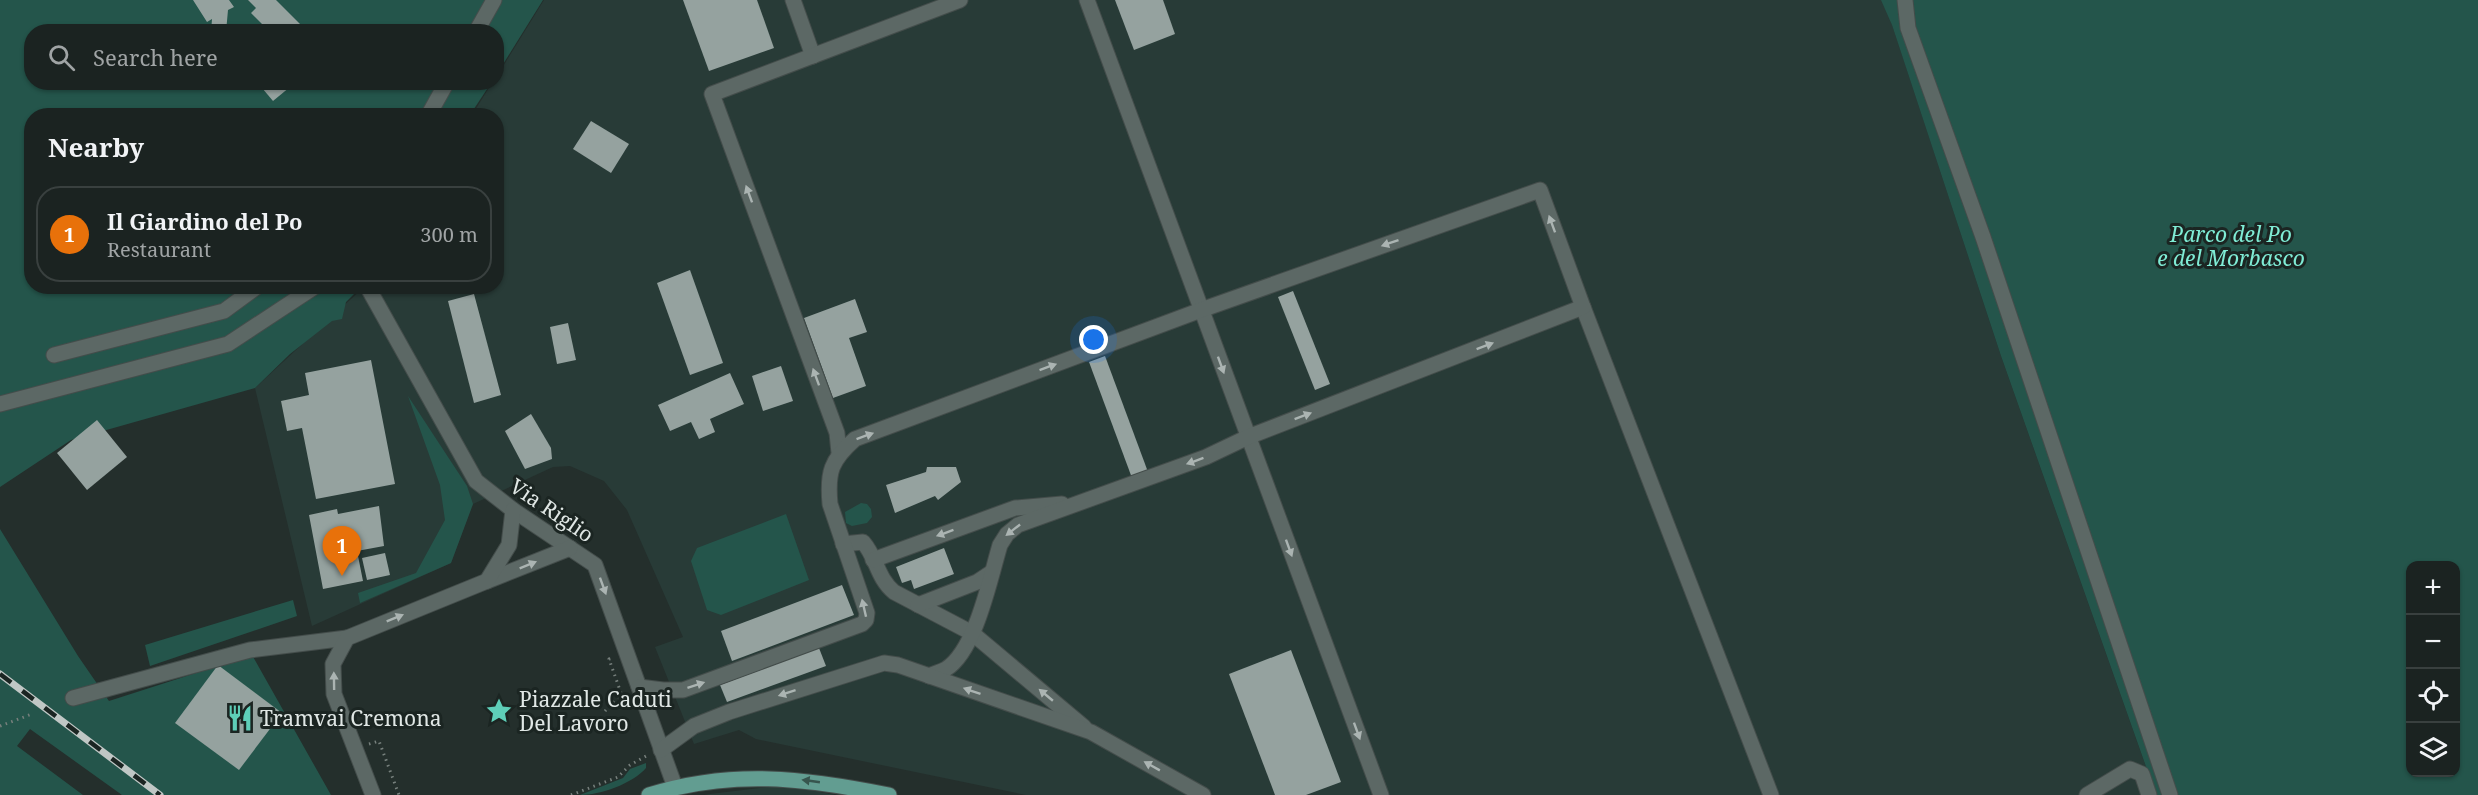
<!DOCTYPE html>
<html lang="en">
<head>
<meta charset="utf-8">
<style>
  :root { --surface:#1b2321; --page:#242b2a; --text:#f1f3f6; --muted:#a0a4a5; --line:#39403f; --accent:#1a73e8 }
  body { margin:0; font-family:"Noto Serif",serif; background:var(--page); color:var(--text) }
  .controls { position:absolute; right:18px; bottom:18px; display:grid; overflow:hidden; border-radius:12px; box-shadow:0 2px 4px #0004 }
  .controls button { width:54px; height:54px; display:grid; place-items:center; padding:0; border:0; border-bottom:2px solid var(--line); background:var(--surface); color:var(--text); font:30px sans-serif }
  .you { position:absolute; left:1094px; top:340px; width:21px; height:21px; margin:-15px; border:4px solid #fff; border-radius:50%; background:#1a73e8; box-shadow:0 0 0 9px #1a73e833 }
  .badge { display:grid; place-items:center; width:39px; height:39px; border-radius:50%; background:var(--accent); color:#fff; font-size:20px; font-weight:700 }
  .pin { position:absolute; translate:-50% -50px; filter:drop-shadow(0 2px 3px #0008) }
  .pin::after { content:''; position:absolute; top:32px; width:21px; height:18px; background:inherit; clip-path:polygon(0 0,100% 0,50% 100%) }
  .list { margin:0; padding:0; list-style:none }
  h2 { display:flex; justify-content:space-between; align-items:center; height:78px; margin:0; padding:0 24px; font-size:26px }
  h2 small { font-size:20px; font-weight:400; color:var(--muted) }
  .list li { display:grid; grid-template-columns:39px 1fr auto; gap:18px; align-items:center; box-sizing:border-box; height:96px; margin:0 12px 12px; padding:0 12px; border:2px solid var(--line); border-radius:24px }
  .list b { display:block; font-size:22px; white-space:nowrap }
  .list p { margin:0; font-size:20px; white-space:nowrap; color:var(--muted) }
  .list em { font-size:20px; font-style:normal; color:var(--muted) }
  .icon { flex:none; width:33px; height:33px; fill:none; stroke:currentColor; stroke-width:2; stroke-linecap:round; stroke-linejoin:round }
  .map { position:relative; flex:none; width:2478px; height:795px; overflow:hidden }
  .search { position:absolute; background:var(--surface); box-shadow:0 2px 4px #0004; left:24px; top:24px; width:480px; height:66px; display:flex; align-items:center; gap:15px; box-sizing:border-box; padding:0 21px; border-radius:24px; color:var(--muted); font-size:22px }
  .panel { position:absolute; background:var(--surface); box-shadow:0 2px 4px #0004; left:24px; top:108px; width:480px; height:186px; border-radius:24px }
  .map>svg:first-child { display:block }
  .built { fill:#283b37 }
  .green { fill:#24554b; fill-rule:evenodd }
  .building { fill:#95a29f }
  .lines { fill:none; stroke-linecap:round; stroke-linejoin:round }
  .minor-casing { stroke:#444d4b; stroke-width:17 }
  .major-casing { stroke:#444d4b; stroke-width:17 }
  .path { stroke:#77807d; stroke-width:3; stroke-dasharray:1.5 4.5; stroke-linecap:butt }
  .minor { stroke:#5c6865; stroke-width:15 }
  .major { stroke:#629d91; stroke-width:15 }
  .rail-casing { stroke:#c0c7c5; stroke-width:7 }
  .rail { stroke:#1b2522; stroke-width:4.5; stroke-dasharray:14; stroke-linecap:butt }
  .oneway { fill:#abb4b2 }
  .oneway2 { fill:#37554e }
  .labels { text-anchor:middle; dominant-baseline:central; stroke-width:6; stroke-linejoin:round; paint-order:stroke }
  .park-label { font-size:21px; font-style:italic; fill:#7fecd5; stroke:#1b2522 }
  .street-label { font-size:21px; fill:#e0e7e5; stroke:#1b2522 }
  .poi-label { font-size:21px; fill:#e0e7e5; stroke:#1b2522; text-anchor:start }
</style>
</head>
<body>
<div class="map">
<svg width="2478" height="795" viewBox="0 0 2478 795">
  <rect width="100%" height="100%" fill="#242f2c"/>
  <!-- built -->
  <g class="built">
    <polygon points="544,0 1884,0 2001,356 2156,795 1026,795 756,739 739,730 694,744 655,647 683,637 627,510 604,481 570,466 553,467 473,504 451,563 312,626 255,388 364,287 496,286 496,116 472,115 492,83 496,82 497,76"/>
    <polygon points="786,785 835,795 704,795 710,794"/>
  </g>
  <!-- green -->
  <g class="green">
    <polygon points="0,0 543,0 497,74 496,32 32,32 32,82 491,83 470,115 32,116 32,286 361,287 346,302 342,319 332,321 290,354 255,388 71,440 0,487"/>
    <path d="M 1881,0 L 2478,0 L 2478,795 L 2156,795 L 2001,356 L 1892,25 ZM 2410,566 L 2456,566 L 2456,772 L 2410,772 Z"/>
    <polygon points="408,396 467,486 473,504 451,563 360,603 358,593 416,573 445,520 440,485"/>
    <polygon points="861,503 867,504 871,509 872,517 867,523 852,526 846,523 845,512"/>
    <polygon points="786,514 809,580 721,615 707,610 691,561 697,548"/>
    <polygon points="0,529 78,656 109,701 252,655 331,795 122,795 30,729 17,746 83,795 0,795"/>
    <polygon points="293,600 297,616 150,666 145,645"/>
    <path d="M 646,763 L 646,768 C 632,784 600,795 580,795 L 623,778 L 630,769 Z"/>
  </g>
  <!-- building -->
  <g class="building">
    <polygon points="193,0 229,0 234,7 228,10 226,32 211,32 212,19 207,22"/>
    <polygon points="248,0 276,0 308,32 270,32 251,13 256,8"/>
    <polygon points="683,0 757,0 774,48 709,71"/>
    <polygon points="1115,0 1163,0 1175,34 1134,50"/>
    <polygon points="257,82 296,82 273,101"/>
    <polygon points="591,121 629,144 611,173 573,149"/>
    <polygon points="690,270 723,363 690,375 657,283"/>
    <polygon points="1293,291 1330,384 1315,390 1278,297"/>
    <polygon points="474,294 501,395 474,403 448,301"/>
    <polygon points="855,299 867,332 849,338 866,386 833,398 804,318"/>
    <polygon points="568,323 576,360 557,364 550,327"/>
    <polygon points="1105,356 1148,472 1132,478 1089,362"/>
    <polygon points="371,360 395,484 316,499 302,428 287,431 281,401 309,395 305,373"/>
    <polygon points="781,366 793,401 763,411 752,376"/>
    <polygon points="730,373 744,404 710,419 715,432 699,439 691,422 670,431 658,405"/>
    <polygon points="531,414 551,448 552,459 525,469 505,431"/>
    <polygon points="97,420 127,457 87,490 57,453"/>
    <polygon points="927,467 956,467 961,482 938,500 935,496 895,513 886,485 926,472"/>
    <polygon points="379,506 384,546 357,551 363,581 323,589 309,515 337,509 338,514"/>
    <polygon points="944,548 954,574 914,589 911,580 902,583 896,567"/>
    <polygon points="385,553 390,575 367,580 362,558"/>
    <polygon points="842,585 854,615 732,661 721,631"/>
    <polygon points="819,648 826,666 727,702 720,685"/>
    <polygon points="1291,650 1341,782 1306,795 1275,795 1229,674"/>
    <polygon points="218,665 282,713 239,770 175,723"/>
  </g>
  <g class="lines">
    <!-- minor casing -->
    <g class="minor-casing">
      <g id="minor">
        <polyline points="793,0 813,56"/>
        <polyline points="1087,0 1381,795"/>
        <polyline points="1905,0 1908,28 1983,237 2170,795"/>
        <polyline points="476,32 494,0"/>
        <polyline points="428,116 447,82"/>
        <polyline points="367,286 476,481 513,510 595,565 675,787"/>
        <polyline points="1583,307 1771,795"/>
        <polyline points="54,355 224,311 258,286"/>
        <polyline points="0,404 228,344 316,286"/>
        <polyline points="839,453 837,433 712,94 960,0"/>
        <path d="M 843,544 L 863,542 C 877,558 877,578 894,592 L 972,633 L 1084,727"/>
        <polyline points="873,560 1015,508 1062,504"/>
        <polyline points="487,581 570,548"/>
        <polyline points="918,605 977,582 992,572"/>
        <path d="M 639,687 L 663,690 L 683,690 L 862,624 L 866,620 L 867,613 L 830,504 C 827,472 831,460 855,439 L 1201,310 L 1540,190 L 1583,307 L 1248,437 L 1206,457 L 1018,525 L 1007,534 L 1000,545 C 990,578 976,650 946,669 C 941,672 934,673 929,676"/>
        <polyline points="73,698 250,650 347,638"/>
        <polyline points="661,750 694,726 729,712 884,663 898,665 1091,732 1203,795"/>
        <polyline points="373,795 334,694 333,664 347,638 487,581 509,545 513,510"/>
        <polyline points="2087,795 2130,769 2142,774 2149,795"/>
      </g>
    </g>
    <!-- major casing -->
    <g class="major-casing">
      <path id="major" d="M 649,795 C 732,769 805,778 889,795"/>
    </g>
    <!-- path -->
    <g class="path">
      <polyline points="605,711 621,693 609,659 613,658"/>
      <polyline points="0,726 32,714"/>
      <polyline points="369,744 379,741 399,795"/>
      <polyline points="571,795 618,777 630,765 648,755"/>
    </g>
    <!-- minor -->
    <use href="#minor" class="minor"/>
    <!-- major -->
    <use href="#major" class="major"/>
    <!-- rail casing -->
    <g class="rail-casing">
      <polyline id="rail" points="0,674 160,795"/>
    </g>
    <!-- rail -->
    <use href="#rail" class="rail"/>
  </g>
  <!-- one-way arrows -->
  <defs><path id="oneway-solid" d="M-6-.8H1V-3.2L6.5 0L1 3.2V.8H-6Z" transform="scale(1.5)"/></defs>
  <g class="oneway">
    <use href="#oneway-solid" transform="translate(749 194) rotate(-110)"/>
    <use href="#oneway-solid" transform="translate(1552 224) rotate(-110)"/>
    <use href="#oneway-solid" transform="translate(1390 243) rotate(161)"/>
    <use href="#oneway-solid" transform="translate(1485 346) rotate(-21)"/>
    <use href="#oneway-solid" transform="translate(1221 365) rotate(70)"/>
    <use href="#oneway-solid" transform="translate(1048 367) rotate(-20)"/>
    <use href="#oneway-solid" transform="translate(816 377) rotate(-110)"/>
    <use href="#oneway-solid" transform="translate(1303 416) rotate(-21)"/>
    <use href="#oneway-solid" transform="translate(865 436) rotate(-20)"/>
    <use href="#oneway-solid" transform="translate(1195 461) rotate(160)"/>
    <use href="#oneway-solid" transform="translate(1013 530) rotate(142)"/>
    <use href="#oneway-solid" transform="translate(945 533) rotate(160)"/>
    <use href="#oneway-solid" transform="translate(1289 548) rotate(70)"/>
    <use href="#oneway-solid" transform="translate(528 565) rotate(-22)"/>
    <use href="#oneway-solid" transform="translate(603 586) rotate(70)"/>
    <use href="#oneway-solid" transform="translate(864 608) rotate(-103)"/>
    <use href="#oneway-solid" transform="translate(395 618) rotate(-22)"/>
    <use href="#oneway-solid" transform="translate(334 681) rotate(-91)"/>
    <use href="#oneway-solid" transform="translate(696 685) rotate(-18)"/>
    <use href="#oneway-solid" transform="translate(972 691) rotate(-161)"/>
    <use href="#oneway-solid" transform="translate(787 693) rotate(162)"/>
    <use href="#oneway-solid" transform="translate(1046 695) rotate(-140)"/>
    <use href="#oneway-solid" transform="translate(1357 731) rotate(70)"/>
    <use href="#oneway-solid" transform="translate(1152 766) rotate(-151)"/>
  </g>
  <use class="oneway2" href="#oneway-solid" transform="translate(811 781) rotate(-172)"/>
  <!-- icons -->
  <defs>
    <g id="sight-bare" transform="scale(2.07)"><path d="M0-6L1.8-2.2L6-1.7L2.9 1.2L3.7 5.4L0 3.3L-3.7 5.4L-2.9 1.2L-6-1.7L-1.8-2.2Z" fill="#5eceb8" stroke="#1b2522" stroke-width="2.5" paint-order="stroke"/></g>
    <g id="restaurant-bare" transform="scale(2.07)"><path d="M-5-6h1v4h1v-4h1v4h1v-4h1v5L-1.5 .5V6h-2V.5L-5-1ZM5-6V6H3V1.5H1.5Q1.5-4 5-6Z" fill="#5eceb8" stroke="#1b2522" stroke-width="2.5" paint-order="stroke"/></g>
  </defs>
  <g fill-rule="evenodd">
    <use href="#sight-bare" x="499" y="711"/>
    <use href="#restaurant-bare" x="240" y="718"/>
  </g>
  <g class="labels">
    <!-- park labels -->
    <g class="park-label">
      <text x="2231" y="234">Parco del Po<tspan x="2231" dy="24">e del Morbasco</tspan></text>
    </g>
    <!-- street labels -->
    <g class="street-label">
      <text transform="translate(552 510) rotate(34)">Via Riglio</text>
    </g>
    <!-- poi labels -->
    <g class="poi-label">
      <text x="519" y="699">Piazzale Caduti<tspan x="519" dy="24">Del Lavoro</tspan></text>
      <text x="260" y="718">Tramvai Cremona</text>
    </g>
  </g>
</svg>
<div class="controls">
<button>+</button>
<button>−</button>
<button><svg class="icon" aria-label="locate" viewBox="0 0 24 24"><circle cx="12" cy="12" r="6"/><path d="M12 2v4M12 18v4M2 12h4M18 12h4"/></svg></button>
<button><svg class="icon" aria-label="layers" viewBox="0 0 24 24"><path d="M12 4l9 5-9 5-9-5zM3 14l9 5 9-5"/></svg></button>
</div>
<div class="you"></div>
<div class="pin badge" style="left:342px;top:576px;background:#e8710a">1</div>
<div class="search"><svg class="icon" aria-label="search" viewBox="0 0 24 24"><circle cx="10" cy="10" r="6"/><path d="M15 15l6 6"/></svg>Search here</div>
<section class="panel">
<h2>Nearby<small></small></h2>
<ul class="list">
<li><span class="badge" style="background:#e8710a">1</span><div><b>Il Giardino del Po</b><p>Restaurant</p></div><em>300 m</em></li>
</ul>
</section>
</div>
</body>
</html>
